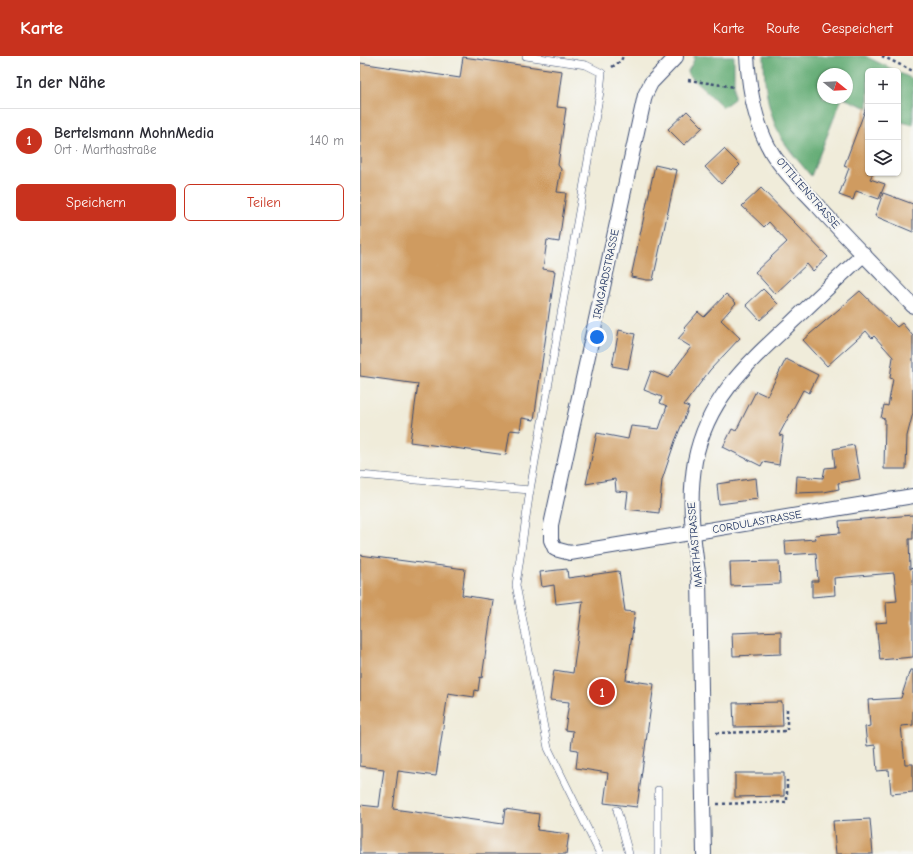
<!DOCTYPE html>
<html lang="de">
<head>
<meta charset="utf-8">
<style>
  :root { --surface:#fff; --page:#f7f7f7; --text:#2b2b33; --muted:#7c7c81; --line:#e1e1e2; --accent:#c8321e }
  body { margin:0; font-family:"Comic Neue",sans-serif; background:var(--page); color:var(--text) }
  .controls { position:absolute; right:12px; top:12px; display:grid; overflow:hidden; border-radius:6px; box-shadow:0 1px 3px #0004 }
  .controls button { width:36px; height:36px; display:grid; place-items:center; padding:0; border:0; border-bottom:1px solid var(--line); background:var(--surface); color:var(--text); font:20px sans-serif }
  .compass { position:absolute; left:457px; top:12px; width:36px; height:36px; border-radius:50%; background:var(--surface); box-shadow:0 1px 3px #0004; rotate:108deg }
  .you { position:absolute; left:237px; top:281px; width:14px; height:14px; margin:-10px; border:3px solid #fff; border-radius:50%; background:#1a73e8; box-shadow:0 0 0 6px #1a73e833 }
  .badge { display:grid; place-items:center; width:26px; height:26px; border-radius:50%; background:var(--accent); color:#fff; font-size:13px; font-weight:700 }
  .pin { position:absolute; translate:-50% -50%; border:2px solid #fff; box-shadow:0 1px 4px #0006 }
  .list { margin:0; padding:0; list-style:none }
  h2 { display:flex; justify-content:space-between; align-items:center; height:52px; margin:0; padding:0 16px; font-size:17px }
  h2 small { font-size:13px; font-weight:400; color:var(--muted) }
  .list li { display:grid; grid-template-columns:26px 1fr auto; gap:12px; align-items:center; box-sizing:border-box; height:64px; padding:0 16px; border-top:1px solid var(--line) }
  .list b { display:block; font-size:15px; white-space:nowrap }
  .list p { margin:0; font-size:13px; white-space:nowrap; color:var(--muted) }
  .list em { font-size:13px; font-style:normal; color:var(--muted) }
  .actions { display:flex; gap:8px; padding:12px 16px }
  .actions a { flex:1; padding:9px 0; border:1px solid var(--accent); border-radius:6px; text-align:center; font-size:14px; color:var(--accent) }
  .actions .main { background:var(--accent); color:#fff }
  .icon { flex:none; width:22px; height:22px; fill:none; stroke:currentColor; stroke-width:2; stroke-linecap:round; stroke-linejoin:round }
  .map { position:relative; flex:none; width:553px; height:798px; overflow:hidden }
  header { display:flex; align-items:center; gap:24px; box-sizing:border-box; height:56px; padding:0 20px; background:var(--accent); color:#fff }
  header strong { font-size:19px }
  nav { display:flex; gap:22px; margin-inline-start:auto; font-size:14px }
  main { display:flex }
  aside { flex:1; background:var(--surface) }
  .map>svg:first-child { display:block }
  .forest { fill:#63ac74; stroke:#3f6e69 }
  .building { fill:#cf9b60 }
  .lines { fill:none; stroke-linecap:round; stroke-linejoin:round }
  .lane-casing { stroke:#3b4b71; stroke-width:8 }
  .street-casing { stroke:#3b4b71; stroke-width:16 }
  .path { stroke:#3b4b71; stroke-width:2.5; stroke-dasharray:3 3; stroke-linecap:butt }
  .lane { stroke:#fff; stroke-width:7 }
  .street { stroke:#fff; stroke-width:14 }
  .labels { text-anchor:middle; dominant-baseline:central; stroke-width:4; stroke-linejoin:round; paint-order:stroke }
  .street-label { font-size:11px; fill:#1b2f5e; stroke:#f6f6f2 }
</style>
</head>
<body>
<header>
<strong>Karte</strong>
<nav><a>Karte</a><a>Route</a><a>Gespeichert</a></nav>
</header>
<main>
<aside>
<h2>In der Nähe<small></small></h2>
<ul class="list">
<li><span class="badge">1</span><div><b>Bertelsmann MohnMedia</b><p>Ort · Marthastraße</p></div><em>140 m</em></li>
</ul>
<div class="actions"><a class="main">Speichern</a><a>Teilen</a></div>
</aside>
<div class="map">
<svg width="553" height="798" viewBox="0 0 553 798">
  <rect width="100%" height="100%" fill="#f6f6f2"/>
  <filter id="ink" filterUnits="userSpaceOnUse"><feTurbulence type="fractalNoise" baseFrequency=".025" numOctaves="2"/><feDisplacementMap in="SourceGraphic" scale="8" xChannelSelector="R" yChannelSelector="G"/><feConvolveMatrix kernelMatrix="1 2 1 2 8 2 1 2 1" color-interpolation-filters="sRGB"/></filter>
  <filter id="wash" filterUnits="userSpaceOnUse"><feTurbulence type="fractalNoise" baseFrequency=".012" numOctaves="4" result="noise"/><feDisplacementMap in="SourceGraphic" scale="16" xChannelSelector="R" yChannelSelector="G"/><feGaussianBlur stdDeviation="0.9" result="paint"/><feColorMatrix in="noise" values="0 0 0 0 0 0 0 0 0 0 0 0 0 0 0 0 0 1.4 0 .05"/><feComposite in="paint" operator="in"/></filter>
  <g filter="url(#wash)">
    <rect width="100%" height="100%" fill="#f0ecda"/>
    <!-- forest -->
    <g class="forest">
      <polygon points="334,0 374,0 374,43 363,51 327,17 334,4"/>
      <path d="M 404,0 L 505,0 L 536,15 L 508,15 L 508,52 L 483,42 L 487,42 L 487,18 L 463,18 L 463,42 L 482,42 L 451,120 C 442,109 432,98 424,86 C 408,61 404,29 404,0 Z"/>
      <polygon points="538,16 553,23 553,69 538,65"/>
    </g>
    <g id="blocks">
      <!-- building -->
      <g class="building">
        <polygon points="103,1 202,15 197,51 206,52 198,109 201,113 197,136 206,137 199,186 187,184 183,213 195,215 174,364 162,362 160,375 150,374 146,399 50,386 58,328 0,320 0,7 100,22"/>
        <polygon points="507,49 508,117 513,117 510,123 525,128 519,143 496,135 493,144 479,139 489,112 484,110"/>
        <polygon points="327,55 343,71 324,89 308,73"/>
        <polygon points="364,93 380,109 361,128 345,111"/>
        <polygon points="295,109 317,114 293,224 287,224 271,221"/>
        <polygon points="401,132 468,201 453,215 447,208 415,238 395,216 427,186 409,166 404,171 382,150"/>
        <polygon points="523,137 553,148 553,176 515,160"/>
        <polygon points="403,233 418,248 400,264 386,249"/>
        <polygon points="500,235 537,271 542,267 553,280 553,357 547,380 546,413 524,413 525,363 521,362 524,349 528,350 533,323 530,322 533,301 514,280 512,282 506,275 467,310 443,284"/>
        <polygon points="366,238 376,247 361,264 380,282 350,314 324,349 329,351 315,385 302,424 299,457 266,453 268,436 256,435 255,423 226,428 237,377 268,383 271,370 299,373 307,350 300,347 302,341 284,334 291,315 308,322 331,291 318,283 326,274 324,272 338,256 344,261"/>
        <polygon points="259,274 275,278 268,313 252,310"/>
        <polygon points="426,303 458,319 449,337 443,334 419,379 423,380 419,409 403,406 401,410 363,391 372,373 376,375 396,335 407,340"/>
        <polygon points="494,389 500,423 478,427 479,433 464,436 436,437 437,420 463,422 465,412 475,411 473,393"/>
        <polygon points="396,422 398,443 359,448 357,428"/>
        <polygon points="553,459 553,483 549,483 550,513 553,512 553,601 520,604 516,567 527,566 526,546 537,545 534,517 474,522 475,539 452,541 452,525 458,525 456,497 426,499 425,485 456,483 455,479 480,477 479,465"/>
        <polygon points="0,499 105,513 102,539 133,544 122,622 120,621 118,635 115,634 114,641 88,637 76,720 38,715 33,753 143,768 145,753 179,758 177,774 209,778 206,798 0,798 0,749 19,751 24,713 0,710"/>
        <polygon points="419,505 420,528 371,530 370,506"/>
        <polygon points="207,513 208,522 259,515 265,555 275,556 266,624 294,628 277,751 244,747 248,717 216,712 218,694 211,693 213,675 205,674 209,646 190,644 194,614 213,617 223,545 196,548 194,529 182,531 180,516"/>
        <polygon points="421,575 421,598 373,600 372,577"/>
        <polygon points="550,614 553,614 553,669 541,670 545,708 553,708 553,736 531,738 529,714 517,715 515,689 507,690 505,671 510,670 508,644 541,642"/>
        <polygon points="422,646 423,670 374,671 373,647"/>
        <polygon points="375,717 424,717 424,740 375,741"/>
        <polygon points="510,763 513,798 476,798 473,765"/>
      </g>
    </g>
  </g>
  <g filter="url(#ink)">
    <use href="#blocks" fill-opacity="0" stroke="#3b4b71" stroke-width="1"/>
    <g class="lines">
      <!-- lane casing -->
      <g class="lane-casing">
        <g id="lane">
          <polyline points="166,0 226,9 242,17 240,36 170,434 156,529 188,692 240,798"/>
          <polyline points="0,419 170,434"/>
          <polyline points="298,734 298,798"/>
          <polyline points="257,754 269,798"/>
        </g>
      </g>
      <!-- street casing -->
      <g class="street-casing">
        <g id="street">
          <path d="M 387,0 C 389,32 395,69 412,97 C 424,116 441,132 456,148 C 487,183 521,216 553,250"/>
          <polyline points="316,1 291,27 285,39 191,469 191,484 195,493 210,497 553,440"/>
          <path d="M 344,798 L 339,523 C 333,484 328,445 335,405 C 347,343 387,308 431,267 C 455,244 479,221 504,198"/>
        </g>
      </g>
      <!-- path -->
      <g class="path">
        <polyline points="522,0 553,15"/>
        <polyline points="252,11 261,5 263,0"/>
        <polyline points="328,24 375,31"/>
        <polyline points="356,677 427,675 427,650"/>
        <polyline points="357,748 427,746 427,724"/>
      </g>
      <!-- lane -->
      <use href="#lane" class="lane"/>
      <!-- street -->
      <use href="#street" class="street"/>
    </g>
  </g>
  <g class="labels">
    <!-- street labels -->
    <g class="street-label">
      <text transform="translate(448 137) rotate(49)">OTTILIENSTRASSE</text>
      <text transform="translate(246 218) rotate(-78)">IRMGARDSTRASSE</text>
      <text transform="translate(397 466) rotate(-10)">CORDULASTRASSE</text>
      <text transform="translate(335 489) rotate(-95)">MARTHASTRASSE</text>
    </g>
  </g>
</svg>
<div class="controls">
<button>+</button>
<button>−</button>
<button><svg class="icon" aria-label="layers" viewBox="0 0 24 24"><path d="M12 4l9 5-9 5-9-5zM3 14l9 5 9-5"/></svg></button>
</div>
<svg class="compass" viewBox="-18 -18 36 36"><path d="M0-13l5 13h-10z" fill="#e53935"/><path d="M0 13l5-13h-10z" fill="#7c7c81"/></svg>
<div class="you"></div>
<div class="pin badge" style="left:242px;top:636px">1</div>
</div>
</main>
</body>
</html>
